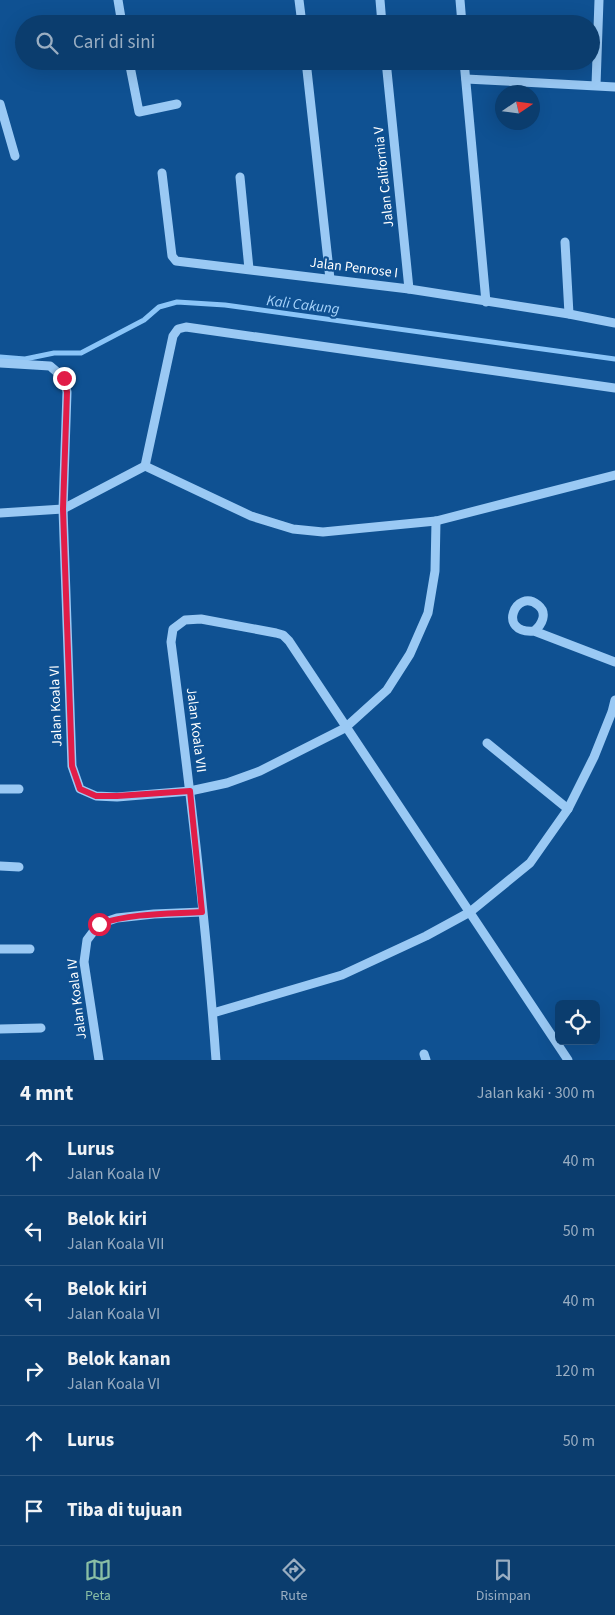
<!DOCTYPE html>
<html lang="id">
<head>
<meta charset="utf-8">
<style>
  :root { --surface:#0b3d6e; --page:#144473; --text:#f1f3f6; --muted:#9aaec2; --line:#2b5681; --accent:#8abfa5 }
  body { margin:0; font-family:"Source Sans 3",sans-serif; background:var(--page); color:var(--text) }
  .controls { position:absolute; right:15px; bottom:15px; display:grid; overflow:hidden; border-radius:8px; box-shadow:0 5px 20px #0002 }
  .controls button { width:45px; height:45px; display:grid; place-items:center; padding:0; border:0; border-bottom:1px solid var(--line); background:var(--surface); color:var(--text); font:25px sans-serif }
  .compass { position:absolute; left:495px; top:85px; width:45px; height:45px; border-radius:50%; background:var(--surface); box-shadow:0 5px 20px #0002; rotate:77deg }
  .stop { position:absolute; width:15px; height:15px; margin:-11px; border:4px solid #e11d48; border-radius:50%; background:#fff }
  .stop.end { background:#e11d48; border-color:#fff; box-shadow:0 1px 5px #0008 }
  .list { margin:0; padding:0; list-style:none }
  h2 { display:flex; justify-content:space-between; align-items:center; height:65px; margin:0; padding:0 20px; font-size:21px }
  h2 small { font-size:16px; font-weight:400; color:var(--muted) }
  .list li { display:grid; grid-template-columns:32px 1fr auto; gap:15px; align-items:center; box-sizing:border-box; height:70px; padding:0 20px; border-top:1px solid var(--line) }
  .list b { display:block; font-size:19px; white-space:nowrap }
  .list p { margin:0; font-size:16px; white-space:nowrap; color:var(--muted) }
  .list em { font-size:16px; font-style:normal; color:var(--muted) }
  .icon { flex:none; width:28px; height:28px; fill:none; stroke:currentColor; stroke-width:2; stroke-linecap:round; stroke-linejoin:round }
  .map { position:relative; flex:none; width:615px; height:1060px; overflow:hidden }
  .search { position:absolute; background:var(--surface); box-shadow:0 5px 20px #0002; left:15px; right:15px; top:15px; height:55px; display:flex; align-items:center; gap:12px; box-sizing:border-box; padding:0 18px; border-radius:28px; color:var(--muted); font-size:19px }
  .sheet { height:485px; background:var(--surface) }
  nav { display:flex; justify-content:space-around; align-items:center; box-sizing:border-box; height:70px; border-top:1px solid var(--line); background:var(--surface); font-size:14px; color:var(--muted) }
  nav a { display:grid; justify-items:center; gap:2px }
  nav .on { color:var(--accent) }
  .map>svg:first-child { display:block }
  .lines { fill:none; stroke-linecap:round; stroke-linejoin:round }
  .stream { stroke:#8bc5f8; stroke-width:5 }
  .minor { stroke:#9ac9f4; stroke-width:9 }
  .route { stroke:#e11d48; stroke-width:6 }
  .labels { text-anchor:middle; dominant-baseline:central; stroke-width:4.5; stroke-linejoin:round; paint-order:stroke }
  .street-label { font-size:14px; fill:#fff; stroke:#0f5192 }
  .water-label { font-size:15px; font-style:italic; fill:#a6d3fb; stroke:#0f5192 }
</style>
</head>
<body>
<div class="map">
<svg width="615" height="1060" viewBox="0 0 615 1060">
  <rect width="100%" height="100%" fill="#0f5192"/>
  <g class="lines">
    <!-- stream -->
    <polyline class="stream" points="0,357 25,359 54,353 81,353 144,320 159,307 177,302 225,305 615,359"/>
    <!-- minor -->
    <g class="minor">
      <polyline points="118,0 122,24"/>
      <polyline points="299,0 302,24"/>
      <polyline points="380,0 382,24"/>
      <polyline points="460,0 462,24"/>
      <polyline points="129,61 139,112 177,104"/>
      <polyline points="306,61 330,279"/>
      <polyline points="386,61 409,289"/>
      <polyline points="464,61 486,302"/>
      <polyline points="466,79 615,87"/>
      <polyline points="596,85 599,0"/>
      <polyline points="0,104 15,156"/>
      <polyline points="162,173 172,256 176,261 409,289 569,314 615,323"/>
      <polyline points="240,177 249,269"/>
      <polyline points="565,242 569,314"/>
      <polyline points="0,363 50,366 64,378 67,392 63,509 72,766 80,789 96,796 117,797 190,791 227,783 260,771 345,728 387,690 410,654 428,613 435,571 436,521"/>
      <polyline points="145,466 251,516 293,529 323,532 436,521 615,475"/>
      <polyline points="0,513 63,509 145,466 173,336 178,329 186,327 615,388"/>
      <path d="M 534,631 C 542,625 548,613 538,605 C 516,587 496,634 534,631 L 615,662"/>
      <polyline points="487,743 568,809"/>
      <polyline points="0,789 19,789"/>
      <polyline points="0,866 19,867"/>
      <polyline points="0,949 30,949"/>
      <polyline points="213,1013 342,975 426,936 470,912 530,863 568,809 594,757 612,712 615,700"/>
      <polyline points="0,1029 41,1028"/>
      <polyline points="424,1054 426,1060"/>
      <polyline points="99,1060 84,962 87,940 99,924 117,918 154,914 202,912"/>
      <path d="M 216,1060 C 206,920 189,781 171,642 L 173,629 L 185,620 L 201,619 L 276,633 L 283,635 L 289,641 L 568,1060"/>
    </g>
  </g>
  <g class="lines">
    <!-- route -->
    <path class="route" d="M 64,378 L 67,392 L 63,509 L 72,766 L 80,789 L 96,796 L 117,796 L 190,791 L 202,912 C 168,914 132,913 99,924"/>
  </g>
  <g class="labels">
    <!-- street labels -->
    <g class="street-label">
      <text transform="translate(384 177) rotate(-96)">Jalan California V</text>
      <text transform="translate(354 268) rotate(7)">Jalan Penrose I</text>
      <text transform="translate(56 706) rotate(-92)">Jalan Koala VI</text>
      <text transform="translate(196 730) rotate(83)">Jalan Koala VII</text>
      <text transform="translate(77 999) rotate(-97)">Jalan Koala IV</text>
    </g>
    <!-- water labels -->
    <g class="water-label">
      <text transform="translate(303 305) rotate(7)">Kali Cakung</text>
    </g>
  </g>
</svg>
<div class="controls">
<button><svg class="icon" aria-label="locate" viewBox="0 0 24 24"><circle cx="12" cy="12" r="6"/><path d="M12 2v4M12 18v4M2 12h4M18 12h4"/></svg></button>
</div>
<svg class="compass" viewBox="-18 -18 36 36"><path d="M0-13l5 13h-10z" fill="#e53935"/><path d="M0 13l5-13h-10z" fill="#9aaec2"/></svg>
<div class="stop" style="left:99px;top:924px"></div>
<div class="stop end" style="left:64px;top:378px"></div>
<div class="search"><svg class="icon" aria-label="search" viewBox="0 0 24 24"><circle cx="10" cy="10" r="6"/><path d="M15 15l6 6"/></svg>Cari di sini</div>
</div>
<section class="sheet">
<h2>4 mnt<small>Jalan kaki · 300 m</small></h2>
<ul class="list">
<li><svg class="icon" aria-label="ahead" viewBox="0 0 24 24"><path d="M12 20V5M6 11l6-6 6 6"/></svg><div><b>Lurus</b><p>Jalan Koala IV</p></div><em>40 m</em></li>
<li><svg class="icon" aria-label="left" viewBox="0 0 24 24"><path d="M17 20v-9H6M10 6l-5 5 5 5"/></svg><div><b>Belok kiri</b><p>Jalan Koala VII</p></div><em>50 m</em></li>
<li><svg class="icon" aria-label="left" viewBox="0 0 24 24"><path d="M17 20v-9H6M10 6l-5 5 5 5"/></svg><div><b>Belok kiri</b><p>Jalan Koala VI</p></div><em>40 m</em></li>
<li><svg class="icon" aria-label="right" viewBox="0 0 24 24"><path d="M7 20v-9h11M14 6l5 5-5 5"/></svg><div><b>Belok kanan</b><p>Jalan Koala VI</p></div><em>120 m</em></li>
<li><svg class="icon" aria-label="ahead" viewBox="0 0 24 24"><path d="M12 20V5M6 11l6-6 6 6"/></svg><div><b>Lurus</b></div><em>50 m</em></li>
<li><svg class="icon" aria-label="arrive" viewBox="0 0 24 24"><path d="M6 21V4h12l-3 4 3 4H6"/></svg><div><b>Tiba di tujuan</b></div></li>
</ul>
</section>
<nav>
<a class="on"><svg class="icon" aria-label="map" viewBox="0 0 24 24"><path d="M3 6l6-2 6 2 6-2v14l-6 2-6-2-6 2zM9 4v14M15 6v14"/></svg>Peta</a>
<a><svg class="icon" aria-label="directions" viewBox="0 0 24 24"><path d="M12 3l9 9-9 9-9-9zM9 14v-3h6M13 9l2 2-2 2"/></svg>Rute</a>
<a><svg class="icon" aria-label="saved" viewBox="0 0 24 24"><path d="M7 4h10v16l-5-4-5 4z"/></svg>Disimpan</a>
</nav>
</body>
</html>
